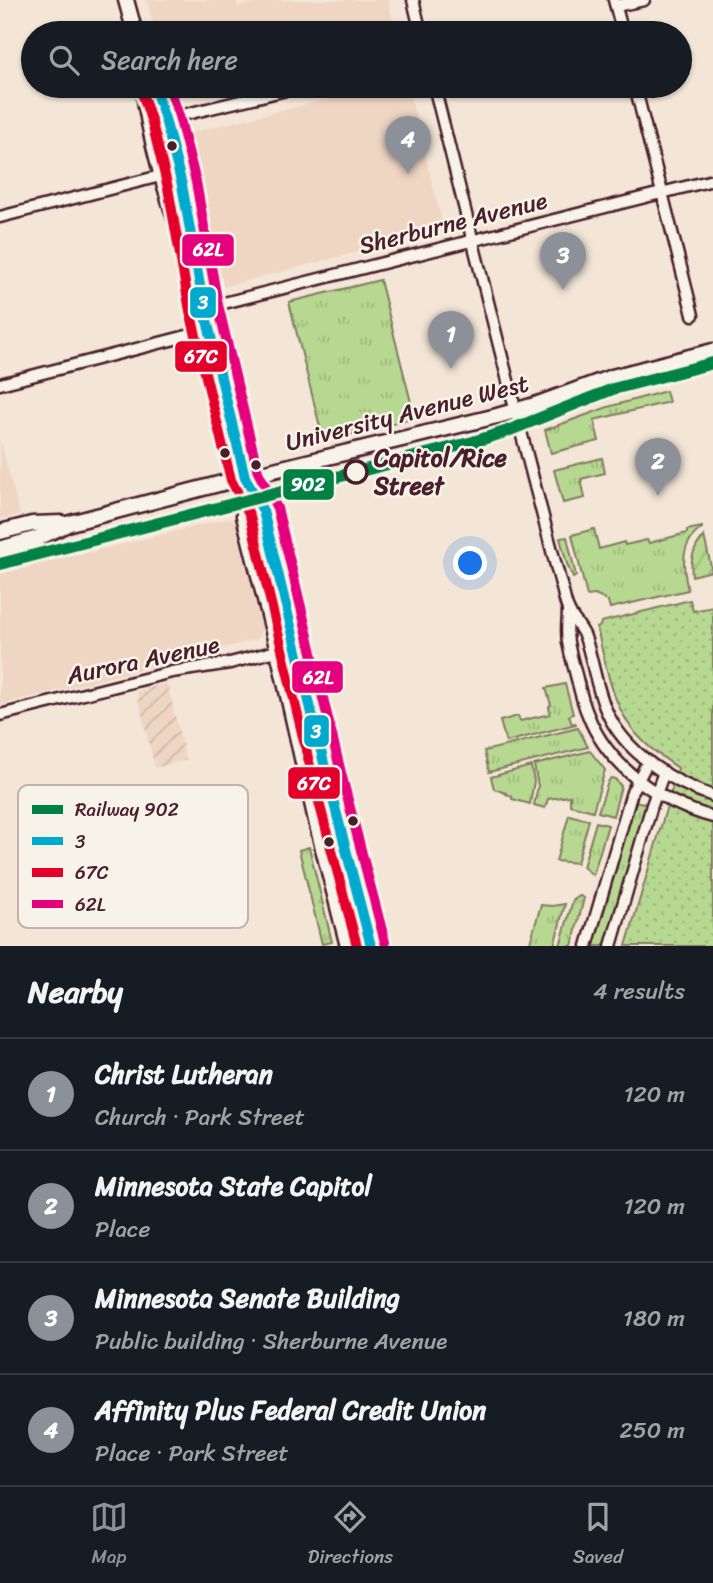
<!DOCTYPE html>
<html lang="en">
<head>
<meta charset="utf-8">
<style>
  :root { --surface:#171b24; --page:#242831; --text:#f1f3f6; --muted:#9ea1a6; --line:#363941; --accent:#8c9099 }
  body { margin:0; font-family:Sriracha,sans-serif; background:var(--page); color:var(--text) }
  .you { position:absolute; left:471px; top:564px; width:24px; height:24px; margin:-18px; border:5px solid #fff; border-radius:50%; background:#1a73e8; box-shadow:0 0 0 10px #1a73e833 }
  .badge { display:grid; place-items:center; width:46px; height:46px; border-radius:50%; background:var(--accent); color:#fff; font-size:23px; font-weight:700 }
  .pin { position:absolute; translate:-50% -58px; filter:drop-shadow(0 2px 4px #0008) }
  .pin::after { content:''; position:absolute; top:37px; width:24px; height:21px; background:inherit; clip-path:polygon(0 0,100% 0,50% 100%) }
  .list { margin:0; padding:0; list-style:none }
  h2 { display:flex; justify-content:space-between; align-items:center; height:91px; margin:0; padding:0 28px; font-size:30px }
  h2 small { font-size:23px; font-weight:400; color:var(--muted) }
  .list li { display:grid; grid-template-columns:46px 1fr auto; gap:21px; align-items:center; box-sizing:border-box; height:112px; padding:0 28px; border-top:2px solid var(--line) }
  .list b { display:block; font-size:26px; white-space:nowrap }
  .list p { margin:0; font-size:23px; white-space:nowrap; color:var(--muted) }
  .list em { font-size:23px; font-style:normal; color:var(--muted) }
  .icon { flex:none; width:38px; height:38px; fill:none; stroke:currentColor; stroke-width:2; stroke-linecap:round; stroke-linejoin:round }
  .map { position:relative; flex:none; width:713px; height:946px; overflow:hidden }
  .search { position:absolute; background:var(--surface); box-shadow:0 2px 5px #0004; left:21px; right:21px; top:21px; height:77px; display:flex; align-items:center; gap:18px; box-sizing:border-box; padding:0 24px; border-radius:38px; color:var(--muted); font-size:26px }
  .sheet { height:539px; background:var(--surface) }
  nav { display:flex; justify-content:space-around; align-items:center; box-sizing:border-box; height:98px; border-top:2px solid var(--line); background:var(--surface); font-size:19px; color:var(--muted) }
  nav a { display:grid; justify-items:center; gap:4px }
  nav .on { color:var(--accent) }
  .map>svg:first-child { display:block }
  .built { fill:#eed6c3 }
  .industrial { fill:url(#industrial-furrows) }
  .grass { fill:url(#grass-tufts); stroke:#807c5e; stroke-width:2 }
  .park { fill:url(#park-dots); stroke:#807c5e; stroke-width:2 }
  .garden { fill:url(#garden-furrows); stroke:#807c5e; stroke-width:2 }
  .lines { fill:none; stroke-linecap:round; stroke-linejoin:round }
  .minor-casing { stroke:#4a1f2b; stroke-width:15 }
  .secondary-casing { stroke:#4a1f2b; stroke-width:19 }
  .minor { stroke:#f7f3e8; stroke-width:10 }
  .secondary { stroke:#f7f3e8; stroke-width:14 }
  .bus-1-casing { stroke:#f7f3e8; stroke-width:16 }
  .bus-2-casing { stroke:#f7f3e8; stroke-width:16 }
  .bus-3-casing { stroke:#f7f3e8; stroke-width:16 }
  .bus-1 { stroke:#00a9ce; stroke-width:10 }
  .bus-2 { stroke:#e4002b; stroke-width:10 }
  .bus-3 { stroke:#e5007d; stroke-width:10 }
  .rail-1-casing { stroke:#f7f3e8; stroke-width:18 }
  .rail-1 { stroke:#008144; stroke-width:12 }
  .bus-dot { fill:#4a1f2b; stroke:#f7f3e8; stroke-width:2.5 }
  .stop-dot { fill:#f7f3e8; stroke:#4a1f2b; stroke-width:3.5 }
  .labels { text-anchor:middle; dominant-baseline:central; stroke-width:5; stroke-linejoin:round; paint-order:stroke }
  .street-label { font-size:24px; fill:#4a1f2b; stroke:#f7f3e8 }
  .stop-label { font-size:24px; font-weight:bold; fill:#4a1f2b; stroke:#f7f3e8; text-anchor:start }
  .key { fill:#f7f3e8; stroke:#c3b3af; stroke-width:2 }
  .key-label { font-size:19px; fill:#4a1f2b }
  .line-badge { stroke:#f7f3e8; stroke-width:2.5 }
  .badge-label { font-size:19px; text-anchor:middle; font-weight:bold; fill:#fff }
</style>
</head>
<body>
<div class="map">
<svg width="713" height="946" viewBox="0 0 713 946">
  <defs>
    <pattern id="industrial-furrows" width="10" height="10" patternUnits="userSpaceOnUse" patternTransform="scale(1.75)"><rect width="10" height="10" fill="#eed6c3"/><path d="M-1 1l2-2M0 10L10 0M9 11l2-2" fill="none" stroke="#ceb7a8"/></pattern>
    <pattern id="grass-tufts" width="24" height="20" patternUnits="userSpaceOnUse" patternTransform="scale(1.75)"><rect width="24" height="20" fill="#b7d891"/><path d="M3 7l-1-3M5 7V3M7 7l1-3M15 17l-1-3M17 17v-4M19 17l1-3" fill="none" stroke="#9fb97d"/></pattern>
    <pattern id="park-dots" width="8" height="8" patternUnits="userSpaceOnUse" patternTransform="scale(1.75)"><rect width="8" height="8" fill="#b7d891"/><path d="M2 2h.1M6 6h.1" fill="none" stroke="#9fb97d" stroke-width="1.8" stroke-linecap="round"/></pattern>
    <pattern id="garden-furrows" width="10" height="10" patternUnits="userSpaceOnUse" patternTransform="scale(1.75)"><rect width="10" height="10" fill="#b7d891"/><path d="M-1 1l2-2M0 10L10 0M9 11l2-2" fill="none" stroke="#9fb97d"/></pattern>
  </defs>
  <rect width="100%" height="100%" fill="#f3e6d7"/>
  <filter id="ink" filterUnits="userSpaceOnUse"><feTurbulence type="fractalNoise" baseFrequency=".0143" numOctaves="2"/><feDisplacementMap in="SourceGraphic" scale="14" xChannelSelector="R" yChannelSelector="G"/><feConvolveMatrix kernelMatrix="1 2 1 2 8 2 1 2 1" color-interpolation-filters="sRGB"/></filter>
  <g filter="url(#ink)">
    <!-- built -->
    <g class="built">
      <polygon points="147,0 236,0 238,7 264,0 388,0 396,33 155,33"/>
      <polygon points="168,86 221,86 171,98"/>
      <polygon points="382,86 408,86 444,230 218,288 180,135"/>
      <polygon points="0,439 20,515 0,519"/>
      <polygon points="230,518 237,520 262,629 258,639 0,705 0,574"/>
    </g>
    <!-- industrial -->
    <polygon class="industrial" points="167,683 186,760 155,768 136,691"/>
    <!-- grass -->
    <g class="grass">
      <polygon points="380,280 415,418 349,435 322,435 289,302"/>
      <polygon points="666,391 669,402 594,420 599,441 551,453 545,430 608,407"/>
      <polygon points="602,458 605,473 581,479 585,498 563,503 554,470"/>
      <path d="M 702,527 L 702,528 C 680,543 682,566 688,590 L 610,608 L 608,601 L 595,595 L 587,596 L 572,535 L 594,529 L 599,549 L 624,542 L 625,545 L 647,540 L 649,543 L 687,533 L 687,530 Z"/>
      <polygon points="567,537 576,576 573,578 567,564 560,538"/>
      <polygon points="565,684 573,714 569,716 572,724 575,723 576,724 506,742 500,721 518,716 520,721 550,714 549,706 551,705 546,688"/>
      <polygon points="578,728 588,747 489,772 484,751"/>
      <polygon points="590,751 605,770 593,811 570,805 570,796 548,799 545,808 534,805 538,786 534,765"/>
      <polygon points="531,766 534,781 530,804 512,799 512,796 506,794 506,793 494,789 491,777"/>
      <polygon points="611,778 615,779 621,786 613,816 598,812 608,782"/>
      <polygon points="635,801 647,804 605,946 592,946"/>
      <polygon points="569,815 589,820 577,863 556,861"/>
      <polygon points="596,822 608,825 593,875 583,867"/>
      <polygon points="309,847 332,942 322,944 299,850"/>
      <polygon points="580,896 584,898 572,946 560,946 573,900"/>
      <polygon points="565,904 554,946 529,946 541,905 552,906"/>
      <polygon points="352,911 363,936 366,946 356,946 348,912"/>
    </g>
    <!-- park -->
    <path class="park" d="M 690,600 L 693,611 L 713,607 L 713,946 L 626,946 L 678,768 C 667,760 654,752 644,742 C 612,712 607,669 597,628 L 600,626 L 601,622 Z"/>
    <!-- garden -->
    <path class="garden" d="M 704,536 L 712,571 L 692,576 C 690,560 693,548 704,536 Z"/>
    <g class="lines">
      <!-- minor casing -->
      <g class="minor-casing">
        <g id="minor">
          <polyline points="413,0 421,33"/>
          <polyline points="614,0 623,33"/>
          <polyline points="616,6 644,0"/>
          <path d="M 434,86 C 476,253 517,422 562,588 C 564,595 565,603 568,609 C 572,619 581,627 585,637 C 593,661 596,687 606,710 C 624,752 671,782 713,796"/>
          <polyline points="635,86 693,315"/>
          <polyline points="149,123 303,86"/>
          <polyline points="0,217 168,174"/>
          <polyline points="204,308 713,180"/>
          <polyline points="0,384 210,330"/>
          <path d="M 568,610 C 568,620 566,632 568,642 C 570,654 574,667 577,679 C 580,691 583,704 588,715 C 608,767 661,803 713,817"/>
          <polyline points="0,715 172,672 230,663 296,646"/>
          <polyline points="587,946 632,792 648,761"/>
          <polyline points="611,946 652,805 664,772"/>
        </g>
      </g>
      <!-- secondary casing -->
      <g class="secondary-casing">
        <g id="secondary">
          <polyline points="126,0 135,33"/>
          <path d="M 143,86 C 150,145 169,200 187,256"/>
          <polyline points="154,86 165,119 182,185 204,308 245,477 263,511 329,784 371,946"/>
          <polyline points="245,478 244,516 278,651 317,825 348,946"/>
          <polyline points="0,532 32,524 62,523"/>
          <polyline points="0,549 38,538 70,523 245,477 497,416 535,405 612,377 713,351"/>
        </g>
      </g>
      <!-- minor -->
      <use href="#minor" class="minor"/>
      <!-- secondary -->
      <use href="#secondary" class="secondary"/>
      <!-- bus-1 casing -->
      <g class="bus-1-casing">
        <polyline id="bus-1" points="154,86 165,119 182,185 204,308 245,477 263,511 329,784 371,946"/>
      </g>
      <!-- bus-2 casing -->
      <g class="bus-2-casing">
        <polyline id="bus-2" points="141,90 152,123 168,188 190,311 231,480 250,516 315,787 357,946"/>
      </g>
      <!-- bus-3 casing -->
      <g class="bus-3-casing">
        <polyline id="bus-3" points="169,86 179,116 196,182 218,305 258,472 277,508 343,781 385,942"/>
      </g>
      <!-- bus-1 -->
      <use href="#bus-1" class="bus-1"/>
      <!-- bus-2 -->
      <use href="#bus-2" class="bus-2"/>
      <!-- bus-3 -->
      <use href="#bus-3" class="bus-3"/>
      <!-- rail-1 casing -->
      <g class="rail-1-casing">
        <polyline id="rail-1" points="0,564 473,442 505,432 613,389 713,363"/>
      </g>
      <!-- rail-1 -->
      <use href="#rail-1" class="rail-1"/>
    </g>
  </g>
  <!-- markers -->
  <g class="bus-dot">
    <circle cx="172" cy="146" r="6"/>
    <circle cx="225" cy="453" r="6"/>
    <circle cx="256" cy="465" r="6"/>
    <circle cx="353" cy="821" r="6"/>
    <circle cx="329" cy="842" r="6"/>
  </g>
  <circle class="stop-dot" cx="356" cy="472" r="11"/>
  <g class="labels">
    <!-- street labels -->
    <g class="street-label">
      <text transform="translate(453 223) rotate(-14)">Sherburne Avenue</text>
      <text transform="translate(407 413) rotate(-14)">University Avenue West</text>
      <text transform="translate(143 660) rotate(-12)">Aurora Avenue</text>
    </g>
    <!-- stop labels -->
    <g class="stop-label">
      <text x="374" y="458">Capitol/Rice<tspan x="374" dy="28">Street</tspan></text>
    </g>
  </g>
  <!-- legend -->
  <rect x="18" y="785" width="230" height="143" rx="10" class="key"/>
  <rect x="32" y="805" width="31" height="9" fill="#008144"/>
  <rect x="32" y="837" width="31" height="8" fill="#00a9ce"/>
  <rect x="32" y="868" width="31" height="9" fill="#e4002b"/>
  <rect x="32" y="900" width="31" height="8" fill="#e5007d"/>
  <g class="key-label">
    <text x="75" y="816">Railway 902</text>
    <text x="75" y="848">3</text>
    <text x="75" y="879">67C</text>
    <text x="75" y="911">62L</text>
  </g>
  <g class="line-badge">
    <rect x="181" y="233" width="54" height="34" rx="7" fill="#e5007d"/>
    <rect x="189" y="286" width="28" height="33" rx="7" fill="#00a9ce"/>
    <rect x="174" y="340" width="54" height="33" rx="7" fill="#e4002b"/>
    <rect x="282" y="468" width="53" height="33" rx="7" fill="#008144"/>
    <rect x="291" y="660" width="53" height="34" rx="7" fill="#e5007d"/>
    <rect x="303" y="714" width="27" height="34" rx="7" fill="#00a9ce"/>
    <rect x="287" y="766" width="54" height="34" rx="7" fill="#e4002b"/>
  </g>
  <g class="badge-label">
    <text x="208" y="256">62L</text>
    <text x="203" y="309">3</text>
    <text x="201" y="363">67C</text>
    <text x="308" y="491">902</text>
    <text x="318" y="684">62L</text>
    <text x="316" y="738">3</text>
    <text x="314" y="790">67C</text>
  </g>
</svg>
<div class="you"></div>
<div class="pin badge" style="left:451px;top:369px">1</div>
<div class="pin badge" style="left:658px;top:496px">2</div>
<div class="pin badge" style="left:563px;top:290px">3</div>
<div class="pin badge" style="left:408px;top:174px">4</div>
<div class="search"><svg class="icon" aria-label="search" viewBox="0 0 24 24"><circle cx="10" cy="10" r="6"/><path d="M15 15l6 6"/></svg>Search here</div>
</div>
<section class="sheet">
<h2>Nearby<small>4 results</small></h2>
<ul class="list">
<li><span class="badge">1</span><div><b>Christ Lutheran</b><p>Church · Park Street</p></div><em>120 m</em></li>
<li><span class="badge">2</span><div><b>Minnesota State Capitol</b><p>Place</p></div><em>120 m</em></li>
<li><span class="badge">3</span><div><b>Minnesota Senate Building</b><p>Public building · Sherburne Avenue</p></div><em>180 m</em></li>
<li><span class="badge">4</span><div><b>Affinity Plus Federal Credit Union</b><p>Place · Park Street</p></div><em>250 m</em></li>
</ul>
</section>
<nav>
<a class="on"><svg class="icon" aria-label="map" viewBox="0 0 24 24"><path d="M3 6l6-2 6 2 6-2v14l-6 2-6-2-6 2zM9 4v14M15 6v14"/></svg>Map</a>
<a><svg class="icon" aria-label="directions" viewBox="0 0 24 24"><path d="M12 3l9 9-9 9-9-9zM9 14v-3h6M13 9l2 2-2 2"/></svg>Directions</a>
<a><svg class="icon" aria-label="saved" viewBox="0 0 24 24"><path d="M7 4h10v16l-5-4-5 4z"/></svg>Saved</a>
</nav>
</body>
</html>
